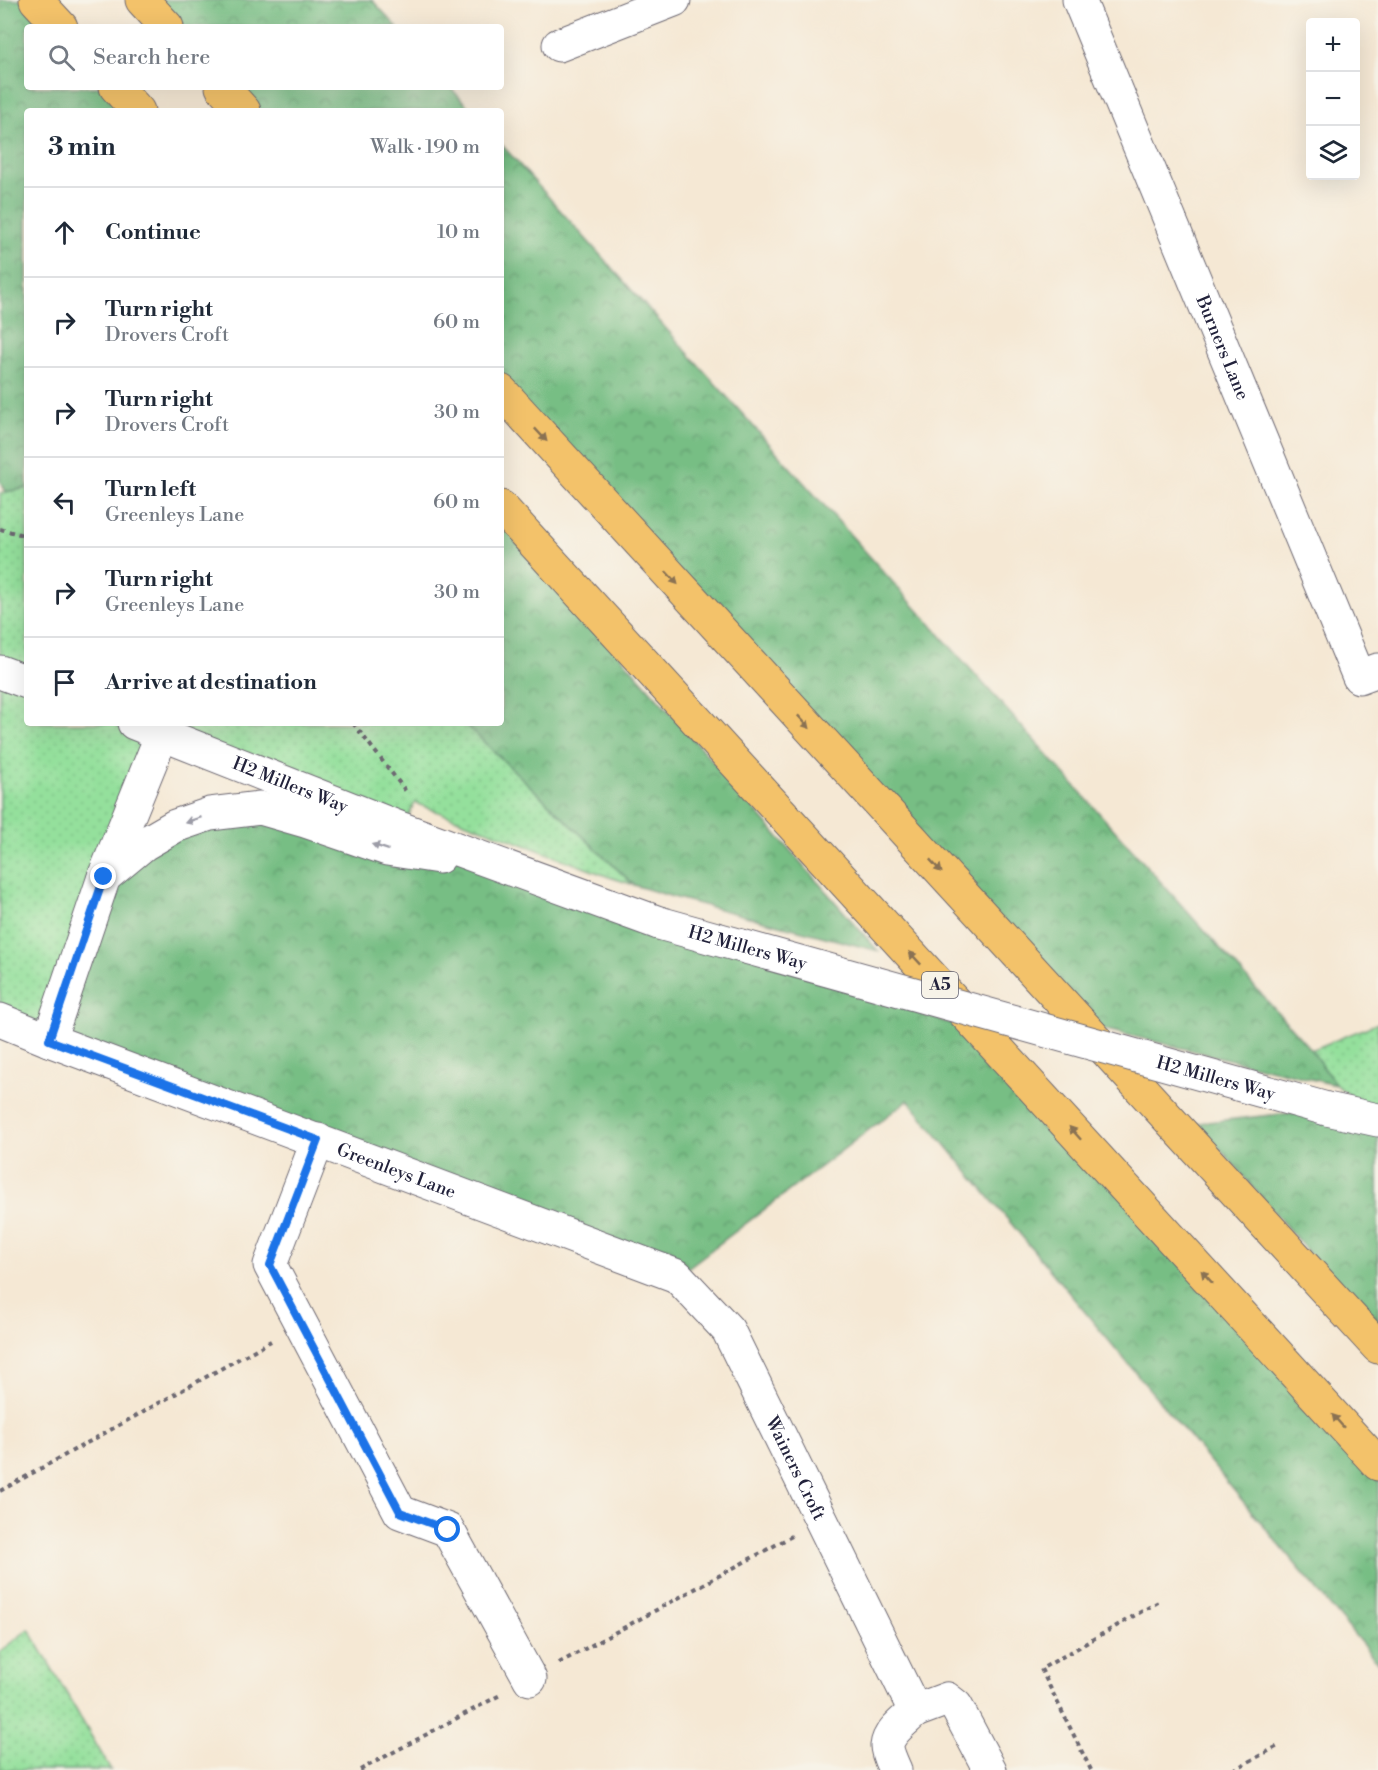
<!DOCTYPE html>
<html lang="en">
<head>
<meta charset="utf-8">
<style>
  :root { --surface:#fff; --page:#f2f2f3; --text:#1f2937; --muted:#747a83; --line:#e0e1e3 }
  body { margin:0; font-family:"Libre Bodoni",serif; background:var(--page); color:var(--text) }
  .controls { position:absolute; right:18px; top:18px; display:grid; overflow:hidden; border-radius:6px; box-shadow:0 6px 24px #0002 }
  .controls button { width:54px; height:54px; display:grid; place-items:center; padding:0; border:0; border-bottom:2px solid var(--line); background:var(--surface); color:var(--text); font:30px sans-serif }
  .stop { position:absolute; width:18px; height:18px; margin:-14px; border:4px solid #1a73e8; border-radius:50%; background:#fff }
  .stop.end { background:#1a73e8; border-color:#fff; box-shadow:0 2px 6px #0008 }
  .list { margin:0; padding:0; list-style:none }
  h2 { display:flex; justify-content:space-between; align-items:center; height:78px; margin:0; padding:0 24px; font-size:26px }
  h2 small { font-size:20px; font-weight:400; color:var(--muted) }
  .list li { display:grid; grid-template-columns:39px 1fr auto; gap:18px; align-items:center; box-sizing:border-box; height:90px; padding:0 24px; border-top:2px solid var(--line) }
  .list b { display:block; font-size:22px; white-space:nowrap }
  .list p { margin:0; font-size:20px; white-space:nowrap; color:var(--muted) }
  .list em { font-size:20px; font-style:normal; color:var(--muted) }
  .icon { flex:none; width:33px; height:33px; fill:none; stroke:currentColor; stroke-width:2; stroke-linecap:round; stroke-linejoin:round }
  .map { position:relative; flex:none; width:1378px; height:1770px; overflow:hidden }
  .search { position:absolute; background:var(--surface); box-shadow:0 6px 24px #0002; left:24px; top:24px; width:480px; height:66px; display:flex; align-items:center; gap:15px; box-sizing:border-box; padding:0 21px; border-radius:6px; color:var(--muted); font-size:22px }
  .panel { position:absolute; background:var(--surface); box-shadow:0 6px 24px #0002; left:24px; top:108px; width:480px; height:618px; border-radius:6px }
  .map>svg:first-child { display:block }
  .grass { fill:url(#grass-dots); stroke:#5b816c; stroke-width:1.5 }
  .forest { fill:url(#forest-crowns); stroke:#4c7060; stroke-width:1.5 }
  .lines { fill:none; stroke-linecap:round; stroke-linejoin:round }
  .minor-casing { stroke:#6c6771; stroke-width:35 }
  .highway-casing { stroke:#6c6771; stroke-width:35 }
  .path { stroke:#6c6771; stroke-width:4; stroke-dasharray:4.5 4.5; stroke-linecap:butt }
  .minor { stroke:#fff; stroke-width:33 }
  .highway { stroke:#f3c26a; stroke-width:33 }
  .minor-bridge-casing { stroke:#6c6771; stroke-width:35; stroke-linecap:butt }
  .minor-bridge { stroke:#fff; stroke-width:33 }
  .oneway { fill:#8a7252 }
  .oneway2 { fill:#9c9ca7 }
  .route { stroke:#1a73e8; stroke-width:8 }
  .labels { text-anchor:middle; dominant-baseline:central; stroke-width:5; stroke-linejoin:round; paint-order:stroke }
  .shield { fill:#f7f3e8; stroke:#62616f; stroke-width:1.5 }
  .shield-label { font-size:16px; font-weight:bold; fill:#22223b }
  .street-label { font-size:18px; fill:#22223b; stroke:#f7f3e8 }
</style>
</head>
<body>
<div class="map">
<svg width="1378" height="1770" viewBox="0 0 1378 1770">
  <defs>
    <pattern id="grass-dots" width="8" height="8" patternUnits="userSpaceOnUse" patternTransform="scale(1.5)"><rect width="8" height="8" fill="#94e09c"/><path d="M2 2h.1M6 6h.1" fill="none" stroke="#7fc087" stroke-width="1.8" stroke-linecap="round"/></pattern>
    <pattern id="forest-crowns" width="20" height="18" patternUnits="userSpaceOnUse" patternTransform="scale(1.5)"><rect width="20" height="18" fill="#77be84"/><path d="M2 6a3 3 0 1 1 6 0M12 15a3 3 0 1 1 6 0" fill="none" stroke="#619a6d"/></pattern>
  </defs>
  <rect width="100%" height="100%" fill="#f7f3e8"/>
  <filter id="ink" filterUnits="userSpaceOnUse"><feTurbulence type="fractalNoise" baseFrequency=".0167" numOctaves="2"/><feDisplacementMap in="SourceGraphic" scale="12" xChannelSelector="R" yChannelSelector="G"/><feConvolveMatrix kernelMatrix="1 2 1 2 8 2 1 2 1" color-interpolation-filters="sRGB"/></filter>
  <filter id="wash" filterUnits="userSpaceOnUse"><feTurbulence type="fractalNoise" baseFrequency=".008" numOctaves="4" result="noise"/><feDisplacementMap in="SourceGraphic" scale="24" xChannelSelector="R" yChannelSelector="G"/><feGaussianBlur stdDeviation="1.35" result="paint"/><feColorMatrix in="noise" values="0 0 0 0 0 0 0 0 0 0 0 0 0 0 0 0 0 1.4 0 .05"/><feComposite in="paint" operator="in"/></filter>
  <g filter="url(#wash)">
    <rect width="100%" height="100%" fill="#f5e8d4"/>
    <!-- grass -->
    <g class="grass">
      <polygon points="27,488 27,723 240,723 255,729 275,723 464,723 634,885 609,877 415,803 402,829 162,734 49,1040 0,1020 0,493"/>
      <polygon points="1378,1023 1378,1116 1336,1085 1311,1050"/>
      <polygon points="29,1629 111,1770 0,1770 0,1651"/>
    </g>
    <!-- forest -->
    <g class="forest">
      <polygon points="0,0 25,0 51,27 27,27 27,87 109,87 132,111 27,111 27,488 5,492 0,481"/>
      <polygon points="159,0 372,0 397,27 182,27"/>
      <polygon points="235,87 450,87 472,111 256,111"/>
      <polygon points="501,144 1311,1050 1336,1085 1082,1024 501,389"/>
      <polygon points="501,519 878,951 673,897 634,885 464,723 501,723"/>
      <polygon points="210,814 500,865 659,923 986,1036 1378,1464 1378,1663 908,1100 677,1276 49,1040 104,877"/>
      <polygon points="1327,1109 1378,1120 1378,1334 1198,1123"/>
    </g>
  </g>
  <g filter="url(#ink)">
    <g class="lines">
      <!-- minor casing -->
      <g class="minor-casing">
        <g id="minor">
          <path id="s1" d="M 1079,0 L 1359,677 L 1378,670"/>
          <polyline points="559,45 674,0"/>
          <polyline points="0,672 27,682"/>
          <path id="s2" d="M 134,723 L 402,829 L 659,923"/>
          <polyline points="104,877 144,844 175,826 210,814 260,808 305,821 387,849 439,857"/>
          <path id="s3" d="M 0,1020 L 49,1040 L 677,1276 L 728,1330 L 915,1711 L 947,1699 L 956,1706 L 990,1770"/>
          <polyline points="49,1040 104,877 162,734"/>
          <polyline points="1327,1109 1378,1120"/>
          <polyline points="318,1140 270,1265 400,1512 448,1530 530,1679"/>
          <path d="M 895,1770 C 892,1763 887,1753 887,1746 C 888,1732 906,1720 915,1711"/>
        </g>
      </g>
      <!-- highway casing -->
      <g class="highway-casing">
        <g id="highway">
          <polyline points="36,0 61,27"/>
          <polyline points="142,0 167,27"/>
          <polyline points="116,87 138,111"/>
          <polyline points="222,87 244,111"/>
          <polyline points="501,391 1378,1347"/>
          <polyline points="501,507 1378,1464"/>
        </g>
      </g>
      <!-- path -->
      <g class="path">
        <polyline points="0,529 27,536"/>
        <polyline points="353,723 408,794"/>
        <polyline points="0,1491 271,1341"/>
        <polyline points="559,1663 792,1536"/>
        <polyline points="360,1770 502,1694"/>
        <polyline points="1091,1770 1041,1669 1160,1601"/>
        <polyline points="1233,1770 1278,1746"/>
      </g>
      <!-- minor -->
      <use href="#minor" class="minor"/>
      <!-- highway -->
      <use href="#highway" class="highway"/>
      <!-- minor-bridge casing -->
      <g class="minor-bridge-casing">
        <g id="minor-bridge">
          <path id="s4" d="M 659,923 L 1327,1109"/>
        </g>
      </g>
      <!-- minor-bridge -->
      <use href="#minor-bridge" class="minor-bridge"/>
    </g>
    <!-- one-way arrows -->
    <defs><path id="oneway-solid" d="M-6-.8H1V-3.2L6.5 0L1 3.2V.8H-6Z" transform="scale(1.5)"/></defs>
    <g class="oneway">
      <use href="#oneway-solid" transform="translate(541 435) rotate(47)"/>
      <use href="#oneway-solid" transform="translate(672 578) rotate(47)"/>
      <use href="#oneway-solid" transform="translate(804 722) rotate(47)"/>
      <use href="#oneway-solid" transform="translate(936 866) rotate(47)"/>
      <use href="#oneway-solid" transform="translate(915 958) rotate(-133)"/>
      <use href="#oneway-solid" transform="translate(1075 1133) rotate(-132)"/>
      <use href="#oneway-solid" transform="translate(1207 1277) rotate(-132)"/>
      <use href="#oneway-solid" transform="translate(1338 1421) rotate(-132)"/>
    </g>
    <g class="oneway2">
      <use href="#oneway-solid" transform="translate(193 820) rotate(161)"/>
      <use href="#oneway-solid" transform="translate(380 847) rotate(-162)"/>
    </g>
  </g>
  <g class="lines" filter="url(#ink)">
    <!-- route -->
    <polyline class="route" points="104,877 49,1040 318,1140 270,1265 400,1512 448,1530"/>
  </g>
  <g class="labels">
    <!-- shield labels -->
    <rect class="shield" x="922" y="972" width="36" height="26" rx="4.5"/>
    <g class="shield-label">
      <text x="940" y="985">A5</text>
    </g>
    <!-- street labels -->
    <g class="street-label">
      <text stroke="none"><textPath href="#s1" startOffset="376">Burners Lane</textPath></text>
      <text stroke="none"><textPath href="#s2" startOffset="168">H2 Millers Way</textPath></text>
      <text stroke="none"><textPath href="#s4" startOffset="92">H2 Millers Way</textPath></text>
      <text stroke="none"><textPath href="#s4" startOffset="578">H2 Millers Way</textPath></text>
      <text stroke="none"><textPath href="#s3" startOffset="424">Greenleys Lane</textPath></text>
      <text stroke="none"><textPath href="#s3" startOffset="952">Wainers Croft</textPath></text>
    </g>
  </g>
</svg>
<div class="controls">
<button>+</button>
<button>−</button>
<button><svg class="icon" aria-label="layers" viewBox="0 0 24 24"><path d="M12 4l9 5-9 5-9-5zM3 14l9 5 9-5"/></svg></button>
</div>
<div class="stop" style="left:448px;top:1530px"></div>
<div class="stop end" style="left:104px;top:877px"></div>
<div class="search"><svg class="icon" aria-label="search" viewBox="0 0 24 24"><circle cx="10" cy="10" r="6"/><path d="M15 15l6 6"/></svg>Search here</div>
<section class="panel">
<h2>3 min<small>Walk · 190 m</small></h2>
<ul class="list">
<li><svg class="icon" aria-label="ahead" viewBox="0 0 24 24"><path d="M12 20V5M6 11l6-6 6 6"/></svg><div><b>Continue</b></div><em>10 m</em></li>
<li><svg class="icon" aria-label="right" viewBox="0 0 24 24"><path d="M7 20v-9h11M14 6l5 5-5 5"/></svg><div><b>Turn right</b><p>Drovers Croft</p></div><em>60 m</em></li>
<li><svg class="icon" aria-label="right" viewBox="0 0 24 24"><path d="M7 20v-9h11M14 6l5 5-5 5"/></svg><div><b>Turn right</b><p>Drovers Croft</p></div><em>30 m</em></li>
<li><svg class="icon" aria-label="left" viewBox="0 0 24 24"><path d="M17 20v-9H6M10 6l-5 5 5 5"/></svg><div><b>Turn left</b><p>Greenleys Lane</p></div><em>60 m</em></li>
<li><svg class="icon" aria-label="right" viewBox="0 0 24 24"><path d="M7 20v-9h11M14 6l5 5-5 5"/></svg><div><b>Turn right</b><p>Greenleys Lane</p></div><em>30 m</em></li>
<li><svg class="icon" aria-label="arrive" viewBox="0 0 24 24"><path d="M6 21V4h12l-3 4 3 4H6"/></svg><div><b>Arrive at destination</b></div></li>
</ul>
</section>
</div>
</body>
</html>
